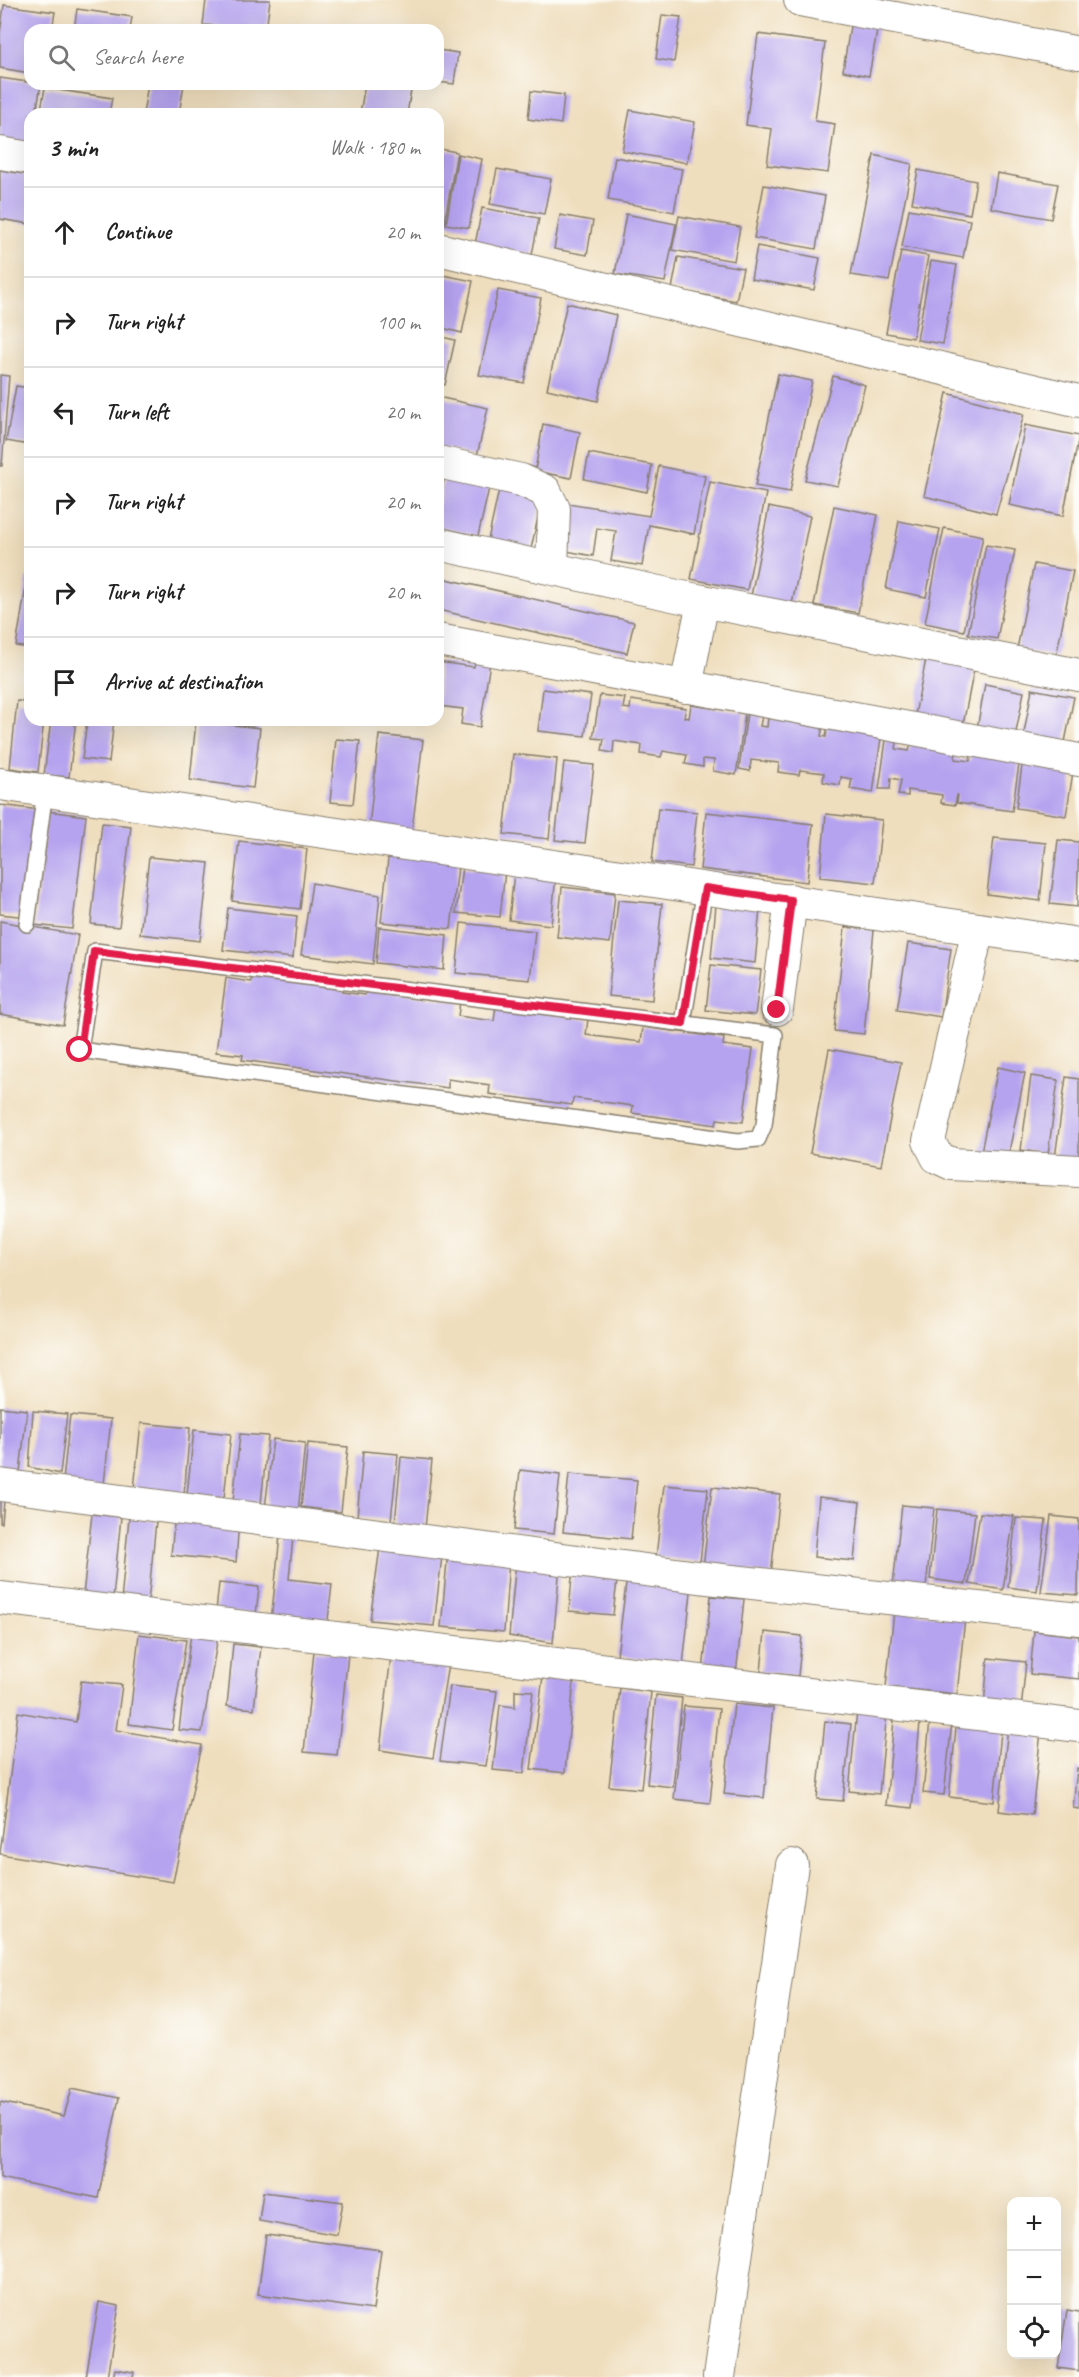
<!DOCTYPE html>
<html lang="en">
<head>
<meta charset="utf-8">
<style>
  :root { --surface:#fff; --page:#f6f6f6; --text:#222; --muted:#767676; --line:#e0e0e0 }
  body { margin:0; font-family:Caveat,sans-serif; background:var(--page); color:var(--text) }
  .controls { position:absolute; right:18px; bottom:18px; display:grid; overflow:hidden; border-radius:12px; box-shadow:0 6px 24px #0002 }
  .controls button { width:54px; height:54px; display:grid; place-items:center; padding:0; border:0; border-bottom:2px solid var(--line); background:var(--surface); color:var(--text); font:30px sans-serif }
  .stop { position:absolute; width:18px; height:18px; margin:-14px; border:4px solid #e11d48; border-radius:50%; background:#fff }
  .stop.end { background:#e11d48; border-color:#fff; box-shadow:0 2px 6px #0008 }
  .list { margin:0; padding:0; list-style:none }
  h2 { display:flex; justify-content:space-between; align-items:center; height:78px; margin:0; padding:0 24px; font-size:26px }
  h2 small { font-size:20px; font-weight:400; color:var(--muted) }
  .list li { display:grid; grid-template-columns:39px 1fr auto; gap:18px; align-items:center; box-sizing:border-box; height:90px; padding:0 24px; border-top:2px solid var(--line) }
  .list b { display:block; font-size:22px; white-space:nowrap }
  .list em { font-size:20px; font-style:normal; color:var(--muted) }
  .icon { flex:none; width:33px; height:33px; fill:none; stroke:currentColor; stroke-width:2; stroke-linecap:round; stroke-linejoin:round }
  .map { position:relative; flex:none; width:1079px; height:2377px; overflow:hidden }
  .search { position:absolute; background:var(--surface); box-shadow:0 6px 24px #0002; left:24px; top:24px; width:420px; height:66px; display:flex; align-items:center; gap:15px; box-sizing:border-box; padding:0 21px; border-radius:18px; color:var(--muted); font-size:22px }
  .panel { position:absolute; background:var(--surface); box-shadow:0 6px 24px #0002; left:24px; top:108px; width:420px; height:618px; border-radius:18px }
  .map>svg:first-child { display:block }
  .building { fill:#b5a3ef }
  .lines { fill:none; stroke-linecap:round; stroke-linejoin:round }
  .service-casing { stroke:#867d6c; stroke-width:18 }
  .minor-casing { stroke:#867d6c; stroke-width:34 }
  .service { stroke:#fff; stroke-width:15 }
  .minor { stroke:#fff; stroke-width:32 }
  .route { stroke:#e11d48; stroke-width:8 }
</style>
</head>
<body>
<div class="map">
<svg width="1079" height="2377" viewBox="0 0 1079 2377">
  <rect width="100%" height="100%" fill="#fdfcf7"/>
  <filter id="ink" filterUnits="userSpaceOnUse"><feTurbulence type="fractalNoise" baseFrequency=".0167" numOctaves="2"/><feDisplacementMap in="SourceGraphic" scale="12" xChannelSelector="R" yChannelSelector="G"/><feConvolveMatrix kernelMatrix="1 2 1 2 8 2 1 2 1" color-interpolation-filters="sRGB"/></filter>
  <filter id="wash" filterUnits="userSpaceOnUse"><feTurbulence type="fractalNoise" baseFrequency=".008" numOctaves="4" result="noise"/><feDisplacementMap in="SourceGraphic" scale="24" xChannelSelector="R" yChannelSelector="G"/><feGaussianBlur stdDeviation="1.35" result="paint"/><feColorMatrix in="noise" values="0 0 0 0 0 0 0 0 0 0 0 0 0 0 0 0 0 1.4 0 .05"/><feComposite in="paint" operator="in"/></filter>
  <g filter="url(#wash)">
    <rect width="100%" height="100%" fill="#efdebd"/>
    <g id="blocks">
      <!-- building -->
      <g class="building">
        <polygon points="206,0 270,0 266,30 203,25"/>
        <polygon points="4,5 55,12 52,30 30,30 30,73 0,68 0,33"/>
        <polygon points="77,9 132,17 130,30 74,30"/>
        <polygon points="662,15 681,17 674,62 656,59"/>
        <polygon points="851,20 878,25 869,76 843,71"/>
        <polygon points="758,34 825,43 815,121 835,124 828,173 767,165 772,129 746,125"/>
        <polygon points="438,50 458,53 454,84 438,82"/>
        <polygon points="0,78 41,84 36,114 30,114 30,144 0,140"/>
        <polygon points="148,84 184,84 179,114 143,114"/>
        <polygon points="365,84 412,84 407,114 360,114"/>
        <polygon points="45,88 112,98 109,114 40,114"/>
        <polygon points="531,91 564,95 561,124 528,119"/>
        <polygon points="630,110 695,122 687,163 622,151"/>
        <polygon points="440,149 457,152 444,224 438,223"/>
        <polygon points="458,154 482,159 469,228 446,224"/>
        <polygon points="874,155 912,164 889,281 851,275"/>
        <polygon points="615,157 682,169 674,212 608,200"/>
        <polygon points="497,169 551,179 544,214 490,204"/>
        <polygon points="0,170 30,175 30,224 0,219"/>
        <polygon points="918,170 976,181 970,214 912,203"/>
        <polygon points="997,173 1058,184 1051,219 991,208"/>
        <polygon points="764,185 825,196 816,249 754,238"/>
        <polygon points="482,208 539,218 532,255 475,245"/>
        <polygon points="909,209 970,220 963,258 902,247"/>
        <polygon points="626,214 676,224 665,282 615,274"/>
        <polygon points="560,215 593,221 587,255 554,249"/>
        <polygon points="679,216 740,227 734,261 672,250"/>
        <polygon points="757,246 820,258 814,290 751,279"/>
        <polygon points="901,251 928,256 913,338 886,333"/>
        <polygon points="678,257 743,268 736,301 672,289"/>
        <polygon points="931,261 957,265 943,344 917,340"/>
        <polygon points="438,274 473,281 462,333 438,327"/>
        <polygon points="498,290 541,298 524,383 479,375"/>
        <polygon points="567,303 616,315 598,401 547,389"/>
        <polygon points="438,336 455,340 445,385 438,384"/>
        <polygon points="778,374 812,381 790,492 755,486"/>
        <polygon points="0,375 9,376 2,466 0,466"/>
        <polygon points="833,376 865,385 838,486 805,480"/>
        <polygon points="16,386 30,388 30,445 6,441"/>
        <polygon points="947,393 1024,414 996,514 924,496"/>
        <polygon points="438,397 488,408 477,456 438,448"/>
        <polygon points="543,424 580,432 571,478 535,471"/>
        <polygon points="1025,425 1079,436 1063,516 1009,505"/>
        <polygon points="589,453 652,465 647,492 584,479"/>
        <polygon points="659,466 705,476 694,534 649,525 642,566 611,561 616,531 597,528 593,556 561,550 568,503 649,516"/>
        <polygon points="445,475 490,484 478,536 438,527 438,507"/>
        <polygon points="710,482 766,493 747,590 691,579"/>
        <polygon points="500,485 543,494 531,549 488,540"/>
        <polygon points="834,506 878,515 858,613 814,605"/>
        <polygon points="769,507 810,516 790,614 749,606"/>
        <polygon points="899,521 940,529 926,597 886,589"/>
        <polygon points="944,528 983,536 964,631 925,623"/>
        <polygon points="986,545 1015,550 997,639 968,634"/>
        <polygon points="1034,564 1073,571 1056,657 1017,649"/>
        <polygon points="28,575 30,576 30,648 16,646"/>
        <polygon points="438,577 634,622 627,653 438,610"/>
        <polygon points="928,649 976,659 961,735 913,725"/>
        <polygon points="475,661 490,662 480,727 461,724 463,709 438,706 438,662 474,667"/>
        <polygon points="985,684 1024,692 1013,747 975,740"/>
        <polygon points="543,689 591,695 585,736 538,731"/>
        <polygon points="1032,689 1074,697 1063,752 1022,744"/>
        <polygon points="600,695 625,698 623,708 630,709 631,700 686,708 684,717 689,718 691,705 745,713 736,775 713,771 714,760 703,759 703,767 685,764 687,755 663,751 661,757 641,754 642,745 614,741 613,753 602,751 604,739 593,738"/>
        <polygon points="17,701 30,702 30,720 44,720 38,772 10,768"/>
        <polygon points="747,713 762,716 760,726 767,727 768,718 823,726 821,736 826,737 828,723 882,731 873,793 850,789 852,779 841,777 840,785 823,782 824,773 800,770 799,775 778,772 779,763 751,760 750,771 739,769"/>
        <polygon points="51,720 76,720 69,777 44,775"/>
        <polygon points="87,720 114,720 109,762 82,759"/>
        <polygon points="196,721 260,728 253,788 190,780"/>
        <polygon points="379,735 423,740 412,831 369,826"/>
        <polygon points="336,739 360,741 353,804 330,802"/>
        <polygon points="886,740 897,742 896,749 909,751 911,744 956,751 955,759 970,761 972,751 1020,758 1012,811 957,803 958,795 957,795 955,805 941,803 942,795 908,790 908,796 898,795 901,780 891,778 890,789 879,789"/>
        <polygon points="513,754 557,759 549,839 504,834"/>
        <polygon points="1023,759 1074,766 1066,816 1016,808"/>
        <polygon points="564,762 594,765 585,843 555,840"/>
        <polygon points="0,805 40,810 27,917 0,914"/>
        <polygon points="658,808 697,812 691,867 652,862"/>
        <polygon points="47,811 86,816 72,929 34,925"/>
        <polygon points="706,812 813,824 807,882 700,869"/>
        <polygon points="826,814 882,820 875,883 820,877"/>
        <polygon points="102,823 131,826 119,927 91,924"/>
        <polygon points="994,838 1046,843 1040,901 987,894"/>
        <polygon points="1058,840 1079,842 1077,907 1050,904"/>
        <polygon points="239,841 307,849 300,909 232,901"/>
        <polygon points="389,850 459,857 451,929 381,922"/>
        <polygon points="149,857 209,863 200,941 140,934"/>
        <polygon points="462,867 505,871 500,917 456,913"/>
        <polygon points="514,872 556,876 551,925 509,920"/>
        <polygon points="312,883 380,895 373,964 301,955"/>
        <polygon points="562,887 615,893 610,943 557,937"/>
        <polygon points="618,900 662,904 652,1000 608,996"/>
        <polygon points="716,905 760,909 755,963 711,958"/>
        <polygon points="228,908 297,916 293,958 223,950"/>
        <polygon points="0,921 78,935 63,1025 0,1014"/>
        <polygon points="461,923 535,931 530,980 456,973"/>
        <polygon points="379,927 447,935 444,970 376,963"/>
        <polygon points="845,927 874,930 864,1034 834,1031"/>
        <polygon points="908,943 951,949 941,1017 897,1010"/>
        <polygon points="711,965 761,970 755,1015 706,1010"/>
        <polygon points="252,973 343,985 342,992 365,995 366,989 460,1002 458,1016 494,1021 496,1006 588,1019 586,1035 641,1042 643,1027 724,1038 723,1045 753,1049 743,1122 717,1119 716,1125 632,1113 633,1106 573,1098 572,1105 489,1094 490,1085 448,1079 448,1088 242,1060 243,1055 216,1052 226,978 251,982"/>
        <polygon points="829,1049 901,1062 881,1166 810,1153"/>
        <polygon points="998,1067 1025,1073 1007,1162 980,1157"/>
        <polygon points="1031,1076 1058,1080 1048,1154 1021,1150"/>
        <polygon points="1066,1077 1079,1079 1079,1162 1055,1158"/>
        <polygon points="0,1407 27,1410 19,1481 0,1480"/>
        <polygon points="33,1411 67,1414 60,1474 29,1467"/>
        <polygon points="70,1415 111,1419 103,1494 62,1490"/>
        <polygon points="141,1423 190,1428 184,1494 134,1489"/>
        <polygon points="194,1430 231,1434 224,1498 187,1494"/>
        <polygon points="240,1434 268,1436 261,1503 233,1501"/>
        <polygon points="273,1439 305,1443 298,1513 265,1509"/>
        <polygon points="308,1443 348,1447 341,1512 301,1507"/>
        <polygon points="363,1451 398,1454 391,1520 357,1517"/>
        <polygon points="401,1457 432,1460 425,1528 395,1524"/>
        <polygon points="520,1470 560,1475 554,1534 514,1530"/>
        <polygon points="569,1474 637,1480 631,1539 563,1532"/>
        <polygon points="664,1485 708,1489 700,1562 656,1557"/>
        <polygon points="712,1487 780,1494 771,1574 703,1568"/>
        <polygon points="819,1497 860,1502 854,1561 814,1557"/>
        <polygon points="0,1500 4,1501 2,1523 0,1523"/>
        <polygon points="902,1505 934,1508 926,1588 893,1585"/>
        <polygon points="937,1509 975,1513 966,1584 930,1579"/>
        <polygon points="980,1513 1014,1516 1003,1590 969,1584"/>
        <polygon points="92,1514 121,1517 113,1598 83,1595"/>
        <polygon points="175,1514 239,1520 236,1562 171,1555"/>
        <polygon points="1051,1516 1079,1519 1078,1595 1041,1592"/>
        <polygon points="129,1518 156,1521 148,1603 121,1600"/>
        <polygon points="1016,1518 1046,1520 1037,1591 1008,1587"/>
        <polygon points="280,1536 293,1537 289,1579 332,1584 327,1629 271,1621"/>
        <polygon points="381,1540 443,1547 434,1626 370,1620"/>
        <polygon points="448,1550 509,1559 504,1632 441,1627"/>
        <polygon points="516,1560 560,1565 553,1643 509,1636"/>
        <polygon points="573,1566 618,1572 613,1615 569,1611"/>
        <polygon points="627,1576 692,1583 683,1665 617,1656"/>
        <polygon points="219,1583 259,1587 256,1615 216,1611"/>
        <polygon points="711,1596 744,1599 736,1675 703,1671"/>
        <polygon points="894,1611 965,1618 957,1694 886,1687"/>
        <polygon points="1034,1631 1079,1636 1079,1679 1030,1674"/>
        <polygon points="191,1632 218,1636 202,1732 179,1730"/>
        <polygon points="765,1632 802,1636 798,1676 761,1672"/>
        <polygon points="139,1634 186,1640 172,1730 129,1724"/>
        <polygon points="233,1644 261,1647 254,1709 227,1706"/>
        <polygon points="314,1651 348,1654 337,1755 304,1752"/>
        <polygon points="391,1655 448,1664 433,1758 380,1750"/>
        <polygon points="988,1658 1026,1662 1021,1710 984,1706"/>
        <polygon points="543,1676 574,1680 565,1773 531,1769"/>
        <polygon points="81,1681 122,1685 116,1730 202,1745 173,1882 0,1854 18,1712 76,1722"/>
        <polygon points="450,1686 497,1691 486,1766 440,1761"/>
        <polygon points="620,1688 651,1692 641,1789 609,1786"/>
        <polygon points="515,1690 533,1691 524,1773 493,1770 500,1705 515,1707"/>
        <polygon points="656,1695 682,1698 673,1787 647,1784"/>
        <polygon points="734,1704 773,1708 764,1798 724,1794"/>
        <polygon points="684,1706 719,1709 710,1803 674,1799"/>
        <polygon points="857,1710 887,1712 879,1794 849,1791"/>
        <polygon points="957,1718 1002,1722 994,1802 949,1797"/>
        <polygon points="894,1720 920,1723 912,1808 886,1805"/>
        <polygon points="930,1720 952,1722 944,1795 923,1793"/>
        <polygon points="825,1721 851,1724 843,1801 817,1799"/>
        <polygon points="1008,1727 1041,1731 1032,1815 999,1811"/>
        <polygon points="1077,1768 1079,1768 1079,1809 1073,1808"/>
        <polygon points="72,2088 119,2098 98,2198 0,2178 0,2102 64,2116"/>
        <polygon points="263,2192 343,2202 337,2235 259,2221"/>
        <polygon points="266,2235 381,2250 373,2310 258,2294"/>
        <polygon points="99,2302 119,2306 107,2377 86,2377"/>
        <polygon points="1067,2310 1079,2312 1079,2371 1058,2368"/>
        <polygon points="115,2369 134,2372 133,2377 113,2377"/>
      </g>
    </g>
  </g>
  <g filter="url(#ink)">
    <use href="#blocks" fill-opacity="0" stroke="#867d6c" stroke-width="1.5"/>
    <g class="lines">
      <!-- service casing -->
      <g class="service-casing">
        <g id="service">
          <polyline points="27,924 45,791"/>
          <polygon points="95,951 775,1035 764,1125 758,1139 738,1141 80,1050"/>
          <polyline points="683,1023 705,888"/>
        </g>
      </g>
      <!-- minor casing -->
      <g class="minor-casing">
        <g id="minor">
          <polyline points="800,0 1079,53"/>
          <polyline points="0,153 30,158"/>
          <polyline points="438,249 1079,401"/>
          <polyline points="438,462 521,480 545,491 554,509 552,568"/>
          <polyline points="438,544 677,596 1079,675"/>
          <polyline points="438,640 1079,760"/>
          <polyline points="686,687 703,601"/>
          <polyline points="0,784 1079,944"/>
          <polyline points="978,929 929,1141 937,1157 952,1164 1079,1171"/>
          <polyline points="777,1009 791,900"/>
          <polyline points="0,1485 706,1578 1079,1619"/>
          <polyline points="0,1598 1079,1726"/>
          <polyline points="719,2377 792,1865"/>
        </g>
      </g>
      <!-- service -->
      <use href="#service" class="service"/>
      <!-- minor -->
      <use href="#minor" class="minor"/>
    </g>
  </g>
  <g class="lines" filter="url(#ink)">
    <!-- route -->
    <polyline class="route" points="80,1050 94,951 683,1023 705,888 791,900 777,1010"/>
  </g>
</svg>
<div class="controls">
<button>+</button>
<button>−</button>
<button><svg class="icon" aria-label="locate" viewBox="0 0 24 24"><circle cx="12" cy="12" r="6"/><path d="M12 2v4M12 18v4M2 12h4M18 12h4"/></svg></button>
</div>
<div class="stop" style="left:80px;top:1050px"></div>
<div class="stop end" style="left:777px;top:1010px"></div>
<div class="search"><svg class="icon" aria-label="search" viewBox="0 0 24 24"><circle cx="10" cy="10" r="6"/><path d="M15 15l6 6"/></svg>Search here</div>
<section class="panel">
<h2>3 min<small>Walk · 180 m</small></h2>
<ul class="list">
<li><svg class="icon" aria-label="ahead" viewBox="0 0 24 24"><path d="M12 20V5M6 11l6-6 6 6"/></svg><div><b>Continue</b></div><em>20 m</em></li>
<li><svg class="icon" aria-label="right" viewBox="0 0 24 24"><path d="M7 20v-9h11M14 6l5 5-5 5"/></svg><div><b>Turn right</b></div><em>100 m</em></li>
<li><svg class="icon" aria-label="left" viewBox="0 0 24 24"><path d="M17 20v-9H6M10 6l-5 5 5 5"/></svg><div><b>Turn left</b></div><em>20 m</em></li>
<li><svg class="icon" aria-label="right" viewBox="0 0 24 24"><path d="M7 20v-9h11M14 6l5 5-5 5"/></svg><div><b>Turn right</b></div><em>20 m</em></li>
<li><svg class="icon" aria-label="right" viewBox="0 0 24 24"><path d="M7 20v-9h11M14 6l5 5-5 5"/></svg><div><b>Turn right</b></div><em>20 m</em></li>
<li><svg class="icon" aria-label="arrive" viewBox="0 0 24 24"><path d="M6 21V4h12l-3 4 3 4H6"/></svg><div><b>Arrive at destination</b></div></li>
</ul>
</section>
</div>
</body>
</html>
